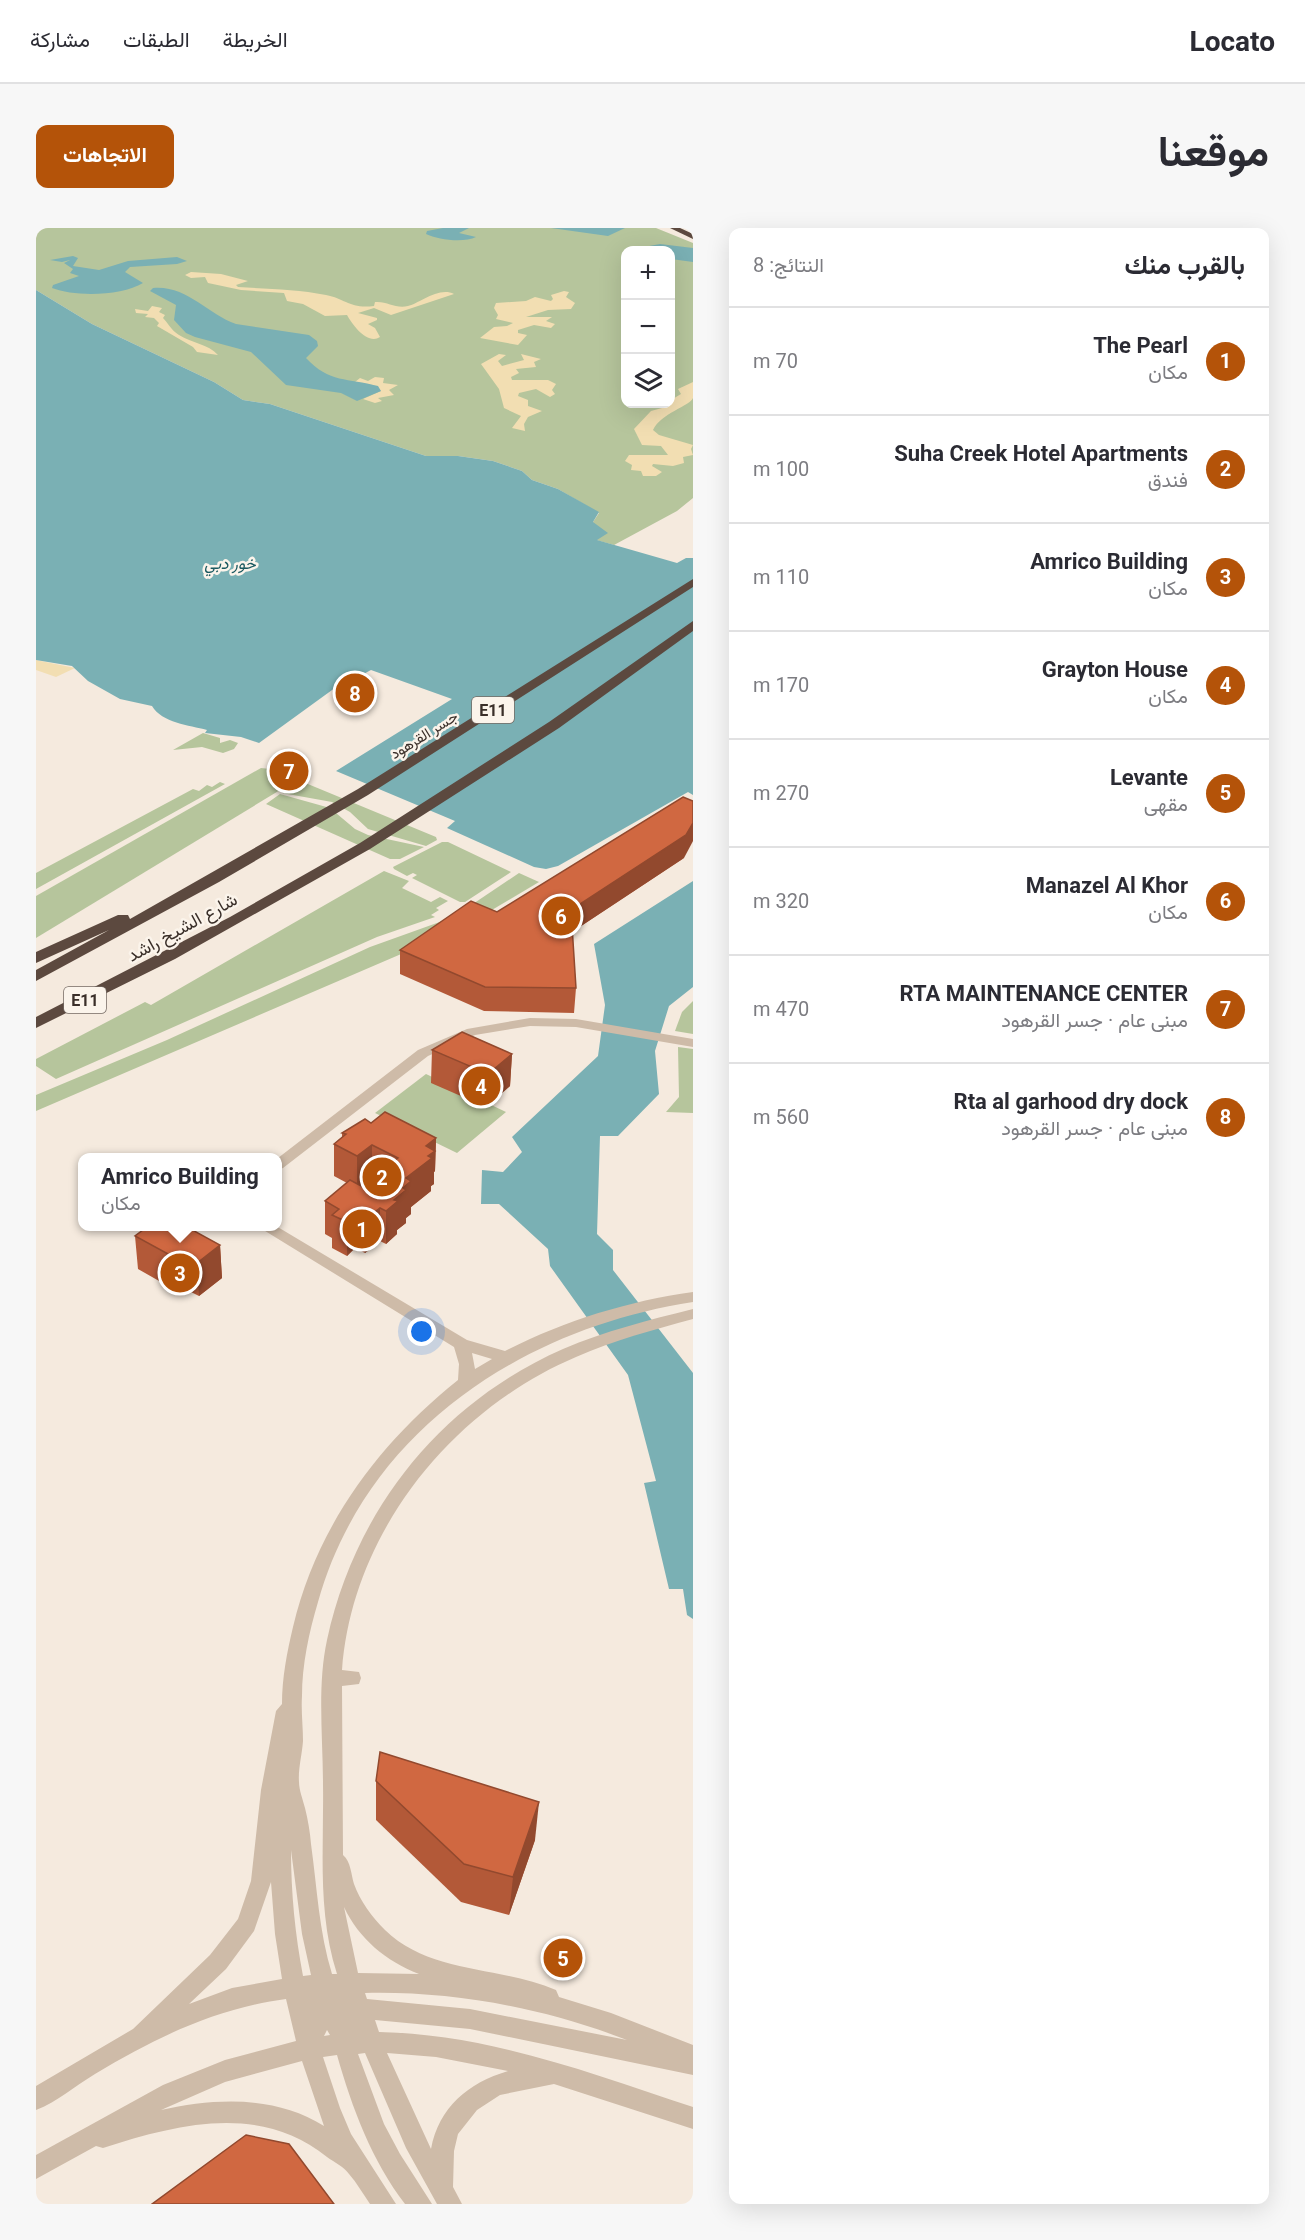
<!DOCTYPE html>
<html lang="ar">
<head>
<meta charset="utf-8">
<style>
  :root { --surface:#fff; --page:#f7f7f7; --text:#2b2b33; --muted:#7c7c81; --line:#e1e1e2; --accent:#b45309 }
  body { margin:0; font-family:Roboto,Vazirmatn,sans-serif; background:var(--page); color:var(--text); direction:rtl }
  .controls { position:absolute; right:18px; top:18px; display:grid; overflow:hidden; border-radius:12px; box-shadow:0 6px 24px #0002 }
  .controls button { width:54px; height:54px; display:grid; place-items:center; padding:0; border:0; border-bottom:2px solid var(--line); background:var(--surface); color:var(--text); font:30px sans-serif }
  .you { position:absolute; left:386px; top:1104px; width:21px; height:21px; margin:-15px; border:4px solid #fff; border-radius:50%; background:#1a73e8; box-shadow:0 0 0 9px #1a73e833 }
  .badge { display:grid; place-items:center; width:39px; height:39px; border-radius:50%; background:var(--accent); color:#fff; font-size:20px; font-weight:700 }
  .pin { position:absolute; translate:-50% -50%; border:3px solid #fff; box-shadow:0 2px 6px #0006 }
  .popup { position:absolute; left:42px; top:925px; width:204px; height:78px; box-sizing:border-box; display:grid; place-content:center; border-radius:12px; background:var(--surface); filter:drop-shadow(0 2px 4px #0005); font-size:20px; white-space:nowrap; color:var(--muted) }
  .popup b { font-size:22px; color:var(--text) }
  .popup::after { content:''; position:absolute; left:50%; top:100%; margin-left:-12px; border:12px solid transparent; border-top-color:var(--surface) }
  .list { margin:0; padding:0; list-style:none }
  h2 { display:flex; justify-content:space-between; align-items:center; height:78px; margin:0; padding:0 24px; font-size:26px }
  h2 small { font-size:20px; font-weight:400; color:var(--muted) }
  .list li { display:grid; grid-template-columns:39px 1fr auto; gap:18px; align-items:center; box-sizing:border-box; height:108px; padding:0 24px; border-top:2px solid var(--line) }
  .list b { display:block; font-size:22px; white-space:nowrap }
  .list p { margin:0; font-size:20px; white-space:nowrap; color:var(--muted) }
  .list em { font-size:20px; font-style:normal; color:var(--muted) }
  .icon { flex:none; width:33px; height:33px; fill:none; stroke:currentColor; stroke-width:2; stroke-linecap:round; stroke-linejoin:round }
  .map { position:relative; flex:none; width:657px; height:1976px; overflow:hidden; direction:ltr; border-radius:12px }
  header { display:flex; align-items:center; gap:36px; box-sizing:border-box; height:84px; padding:0 30px; background:var(--surface); border-bottom:2px solid var(--line) }
  header strong { font-size:28px }
  nav { display:flex; gap:33px; margin-inline-start:auto; font-size:21px }
  .intro { display:flex; align-items:center; justify-content:space-between; box-sizing:border-box; height:144px; padding:0 36px }
  h1 { margin:0; font-size:42px }
  .button { padding:15px 27px; border-radius:12px; background:var(--accent); color:#fff; font-size:21px; font-weight:700 }
  main { display:flex; gap:36px; padding:0 36px }
  aside { flex:1; background:var(--surface); border-radius:12px; box-shadow:0 6px 24px #0002 }
  .map>svg:first-child { display:block }
  .green { fill:#b6c59c; fill-rule:evenodd }
  .sand { fill:#f2deb2 }
  .water { fill:#7ab0b4 }
  .lines { fill:none; stroke-linecap:round; stroke-linejoin:round }
  .minor { fill:#cebba8; fill-rule:evenodd }
  .highway { fill:#5c493f; fill-rule:evenodd }
  .wall { fill:#b35938; fill-rule:evenodd }
  .shaded-wall { fill:#92492e }
  .building { fill:#d06841; stroke:#92492e; stroke-width:1.5 }
  .labels { text-anchor:middle; dominant-baseline:central; stroke-width:5; stroke-linejoin:round; paint-order:stroke }
  .far-street-label { font-size:15px; fill:#3a2f29; stroke:#fbf4eb }
  .far-water-label { font-size:16px; font-style:italic; fill:#1a5960; stroke:#fbf4eb }
  .shield { fill:#fbf4eb; stroke:#746a63; stroke-width:1.5 }
  .shield-label { font-size:16px; font-weight:bold; fill:#3a2f29 }
  .street-label { font-size:18px; fill:#3a2f29; stroke:#fbf4eb }
</style>
</head>
<body>
<header>
<strong>Locato</strong>
<nav><a>الخريطة</a><a>الطبقات</a><a>مشاركة</a></nav>
</header>
<div class="intro"><h1>موقعنا</h1><a class="button">الاتجاهات</a></div>
<main>
<aside>
<h2>بالقرب منك<small>النتائج: 8</small></h2>
<ul class="list">
<li><span class="badge">1</span><div><b>The Pearl</b><p>مكان</p></div><em>70 m</em></li>
<li><span class="badge">2</span><div><b>Suha Creek Hotel Apartments</b><p>فندق</p></div><em>100 m</em></li>
<li><span class="badge">3</span><div><b>Amrico Building</b><p>مكان</p></div><em>110 m</em></li>
<li><span class="badge">4</span><div><b>Grayton House</b><p>مكان</p></div><em>170 m</em></li>
<li><span class="badge">5</span><div><b>Levante</b><p>مقهى</p></div><em>270 m</em></li>
<li><span class="badge">6</span><div><b>Manazel Al Khor</b><p>مكان</p></div><em>320 m</em></li>
<li><span class="badge">7</span><div><b>RTA MAINTENANCE CENTER</b><p>مبنى عام · جسر القرهود</p></div><em>470 m</em></li>
<li><span class="badge">8</span><div><b>Rta al garhood dry dock</b><p>مبنى عام · جسر القرهود</p></div><em>560 m</em></li>
</ul>
</aside>
<div class="map">
<svg width="657" height="1976" viewBox="0 0 657 1976">
  <rect width="100%" height="100%" fill="#f5eade"/>
  <!-- green -->
  <g class="green">
    <path d="M 0,0 L 620,0 L 657,15 L 657,270 L 641,283 L 578,317 L 560,312 L 557,294 L 563,285 L 522,261 L 496,252 L 486,243 L 457,233 L 422,228 L 390,228 L 234,176 L 207,172 L 178,154 L 56,96 L 0,62 ZM 590,22 L 634,22 L 634,176 L 590,176 Z"/>
    <polygon points="167,505 184,510 184,515 194,512 202,515 198,521 187,525 166,519 137,522"/>
    <polygon points="225,540 234,541 259,553 0,710 0,668"/>
    <polygon points="184,554 189,556 0,661 0,645 157,561 163,563 171,557 176,559"/>
    <polygon points="267,554 400,609 401,612 390,618 332,601 314,584 296,574 246,565"/>
    <polygon points="244,566 294,580 319,601 332,607 388,619 364,631 354,631 230,576"/>
    <polygon points="406,614 412,614 475,644 429,674 424,674 376,650 381,647 377,645 371,648 358,641 357,639"/>
    <polygon points="348,643 373,653 366,660 395,674 404,669 412,673 400,680 403,682 395,687 399,689 341,709 20,851 0,838 0,831 109,774 115,777"/>
    <polygon points="483,645 503,654 434,695 419,688"/>
    <polygon points="412,691 428,699 0,883 0,867 131,812 334,719"/>
    <polygon points="657,773 657,806 639,803 646,784"/>
    <polygon points="642,819 657,821 657,885 630,884 643,869"/>
    <polygon points="390,846 470,884 421,925 339,885"/>
  </g>
  <!-- sand -->
  <g class="sand">
    <path d="M 155,44 L 185,46 L 212,53 L 200,57 L 202,59 C 232,61 261,61 290,67 C 310,71 314,81 338,78 L 339,74 C 352,73 359,81 372,78 C 382,76 403,58 418,66 L 355,87 L 338,80 L 322,85 L 341,90 L 341,92 L 332,96 L 339,100 L 344,109 C 332,117 317,98 311,87 L 289,88 L 267,76 L 251,73 L 248,65 L 205,62 L 172,55 L 169,49 L 155,50 L 149,47 Z"/>
    <polygon points="528,63 533,64 530,69 539,75 535,81 512,82 490,89 516,89 510,93 519,96 515,100 498,97 482,102 482,105 491,107 482,117 444,110 458,99 471,98 477,95 460,91 462,87 458,80 460,75 490,73 499,69 515,73 517,71 515,67"/>
    <path d="M 116,78 L 126,80 L 123,84 L 129,87 L 127,90 C 132,95 135,102 143,107 C 156,115 172,116 182,127 L 161,124 L 157,119 L 121,98 L 123,95 L 118,90 L 109,89 L 112,86 L 100,85 L 99,81 L 112,83 Z"/>
    <polygon points="463,126 470,127 462,133 466,138 488,132 485,126 505,131 498,134 500,139 480,141 483,145 475,149 476,152 512,152 520,156 516,162 519,166 514,169 500,161 483,165 482,168 492,172 492,178 506,183 492,189 488,196 489,203 476,200 485,188 468,180 463,161 445,136"/>
    <polygon points="339,149 348,150 347,155 362,157 353,162 358,167 342,170 346,173 339,175 327,171 345,163 336,157 319,154 324,150 332,153"/>
    <path d="M 657,154 C 657,158 657,166 657,170 C 654,178 625,185 617,202 L 623,207 L 657,217 L 655,221 L 657,227 L 647,229 L 648,235 L 637,238 L 617,236 L 616,238 L 626,244 L 620,248 L 607,248 L 605,243 L 595,242 L 596,237 L 589,233 L 593,227 L 632,227 L 625,218 L 606,217 L 598,201 L 615,183 L 626,180 L 624,176 L 634,176 L 635,172 L 645,166 L 642,161 Z"/>
    <polygon points="0,432 39,440 20,449 0,442"/>
  </g>
  <!-- water -->
  <g class="water">
    <path d="M 407,0 L 433,0 L 423,5 L 440,9 C 428,15 402,12 390,6 L 391,3 Z"/>
    <polygon points="515,0 589,0 572,8"/>
    <polygon points="624,16 657,20 657,34 635,31 634,22 592,22"/>
    <path d="M 37,28 L 42,30 L 37,38 L 63,42 L 92,33 L 141,29 L 151,33 L 141,36 L 94,39 L 89,44 L 107,55 C 86,68 39,69 16,60 L 17,57 L 43,48 L 34,45 L 37,41 L 28,35 L 34,32 L 26,34 L 14,32 Z"/>
    <path d="M 117,60 C 151,57 171,86 200,96 L 273,107 L 281,113 L 282,118 L 270,130 C 293,155 312,150 342,158 L 345,163 L 321,173 L 305,165 L 250,157 L 215,124 L 159,109 L 150,105 L 138,92 L 140,77 L 114,63 Z"/>
    <path d="M 0,62 L 56,96 L 178,154 L 207,172 L 234,176 L 390,228 L 422,228 L 457,233 L 486,243 L 496,252 L 522,261 L 563,284 L 557,294 L 572,305 L 561,312 L 641,335 L 650,330 L 657,330 L 657,567 L 652,564 L 522,638 L 510,641 L 498,639 L 411,600 L 419,593 L 300,543 L 416,471 L 335,442 L 320,450 L 314,449 L 223,515 L 205,509 L 169,505 L 171,502 C 153,497 126,495 116,478 L 84,471 L 52,453 L 36,438 L 0,432 Z"/>
    <polygon points="657,653 657,759 633,778 619,823 623,866 582,908 564,908 561,1006 577,1022 577,1042 657,1145 657,1391 651,1387 647,1361 633,1361 608,1255 620,1253 592,1147 514,1038 512,1021 463,976 445,976 446,942 467,944 486,924 476,909 562,828 569,777 558,716"/>
  </g>
  <g class="lines">
    <!-- minor -->
    <g class="minor">
      <polygon points="494,790 540,791 657,811 657,819 540,799 494,798 439,807 392,828 247,940 242,942 242,930 382,822 431,801"/>
      <path d="M 221,998 L 240,998 L 431,1112 L 469,1123 C 528,1093 592,1073 657,1064 L 657,1074 C 488,1100 330,1202 282,1374 C 273,1404 266,1437 266,1468 C 265,1483 267,1498 267,1513 C 266,1527 262,1541 263,1554 C 263,1562 267,1572 269,1580 C 272,1592 274,1604 275,1616 C 281,1659 283,1704 296,1746 L 301,1746 C 281,1683 288,1621 287,1557 C 287,1510 281,1458 291,1412 C 319,1282 404,1175 527,1121 C 569,1103 613,1092 657,1081 L 657,1091 C 617,1102 578,1112 540,1129 C 415,1182 316,1305 306,1442 L 323,1444 L 325,1450 L 323,1456 L 306,1458 L 307,1627 C 315,1634 315,1646 318,1656 C 324,1673 336,1689 349,1702 C 394,1746 464,1738 520,1762 L 523,1769 L 575,1785 L 657,1817 L 657,1847 L 434,1801 L 339,1792 L 343,1804 C 452,1806 555,1845 657,1879 L 657,1901 L 518,1856 L 464,1867 L 441,1882 L 422,1906 L 418,1923 L 417,1959 L 426,1976 L 401,1976 L 370,1920 L 329,1825 L 322,1826 L 348,1896 L 364,1926 L 396,1976 L 369,1976 C 336,1933 316,1880 301,1827 L 287,1829 L 304,1880 L 315,1906 L 360,1976 L 334,1976 C 327,1966 321,1955 313,1946 C 308,1939 298,1934 291,1929 C 224,1875 142,1896 67,1920 L 60,1918 L 0,1951 L 0,1927 L 127,1857 L 189,1832 L 260,1813 L 250,1771 C 180,1780 119,1810 59,1846 C 39,1858 21,1874 0,1882 L 0,1858 L 97,1801 L 174,1727 L 202,1691 L 215,1653 L 225,1562 L 240,1483 L 246,1476 C 246,1450 251,1424 257,1399 C 281,1298 342,1216 422,1152 L 423,1136 L 418,1119 ZM 436,1125 L 456,1131 L 439,1141 ZM 255,1622 L 266,1706 L 275,1747 L 267,1748 C 259,1706 255,1665 255,1622 ZM 235,1654 L 239,1706 L 246,1751 L 196,1760 L 153,1776 L 190,1741 L 218,1703 ZM 308,1679 C 323,1711 350,1733 383,1746 L 322,1745 ZM 329,1765 C 418,1763 508,1780 591,1812 L 434,1781 L 331,1771 ZM 291,1802 L 294,1807 L 288,1808 ZM 351,1825 L 400,1829 L 472,1843 C 432,1855 403,1879 395,1921 ZM 266,1833 L 288,1898 C 239,1867 179,1870 125,1882 L 189,1854 Z"/>
    </g>
    <!-- highway -->
    <g class="highway">
      <polygon points="634,0 644,0 657,6 657,11"/>
      <polygon points="657,351 657,359 332,567 183,654 0,753 0,742 73,702 0,735 0,724 82,687 92,687 94,691 322,561"/>
      <polygon points="657,393 657,403 523,500 334,621 139,731 0,800 0,789 194,689 324,615 513,494"/>
    </g>
  </g>
  <!-- wall -->
  <g class="wall">
    <polygon points="648,630 536,704 540,760 538,785 448,783 364,746 364,722 461,684"/>
    <polygon points="396,822 476,826 474,858 450,879 395,855"/>
    <path d="M 335,895 L 400,910 L 399,943 L 398,944 L 398,956 L 395,958 L 395,963 L 375,979 L 375,986 L 370,990 L 370,995 L 361,1002 L 361,1006 L 350,1016 L 344,1013 L 329,1025 L 319,1020 L 311,1028 L 296,1020 L 296,1010 L 289,1006 L 289,973 L 311,955 L 298,948 L 298,916 L 306,909 L 306,905 ZM 336,950 L 341,953 L 331,961 L 325,958 Z"/>
    <polygon points="99,1008 184,1017 186,1050 163,1068 151,1062 146,1066 102,1041"/>
    <polygon points="340,1553 499,1612 473,1687 425,1674 340,1592"/>
  </g>
  <!-- shaded-wall -->
  <g class="shaded-wall">
    <polygon points="657,595 657,613 648,630 533,706 535,682"/>
    <polygon points="476,826 474,858 450,879 452,846"/>
    <polygon points="400,910 399,943 398,944 398,956 395,958 395,963 375,979 375,986 370,990 370,995 361,1002 361,1006 350,1016 350,983 367,960 370,950 390,918"/>
    <polygon points="336,917 336,950 321,961 321,928"/>
    <polygon points="344,980 344,1013 329,1025 329,992"/>
    <polygon points="319,987 319,1020 311,1028 311,994"/>
    <polygon points="184,1017 186,1050 163,1068 161,1035"/>
    <polygon points="149,1028 151,1062 146,1066 143,1032"/>
    <polygon points="503,1574 499,1612 473,1687 477,1649"/>
  </g>
  <!-- building -->
  <g class="building">
    <polygon points="647,569 657,573 657,595 650,607 535,682 540,760 449,759 364,722 435,673 461,684"/>
    <polygon points="426,804 476,826 452,846 396,822"/>
    <polygon points="349,884 400,910 390,918 399,923 392,928 396,930 370,950 375,953 367,960 370,962 358,972 362,973 350,983 344,980 329,992 319,987 311,994 296,987 303,981 289,973 314,952 331,961 354,942 349,940 362,930 336,917 321,928 298,916 310,906 306,905 329,891 335,895"/>
    <polygon points="111,999 151,999 184,1017 161,1035 149,1028 143,1032 99,1008"/>
    <polygon points="344,1524 503,1574 477,1649 428,1636 340,1553"/>
    <polygon points="210,1907 253,1916 298,1976 116,1976"/>
  </g>
  <g class="labels">
    <!-- far-street labels -->
    <g class="far-street-label">
      <text transform="translate(388 507) rotate(-32)">جسر القرهود</text>
    </g>
    <!-- far-water labels -->
    <g class="far-water-label">
      <text x="194" y="335">خور دبي</text>
    </g>
    <!-- shield labels -->
    <g class="shield">
      <rect x="436" y="469" width="42" height="26" rx="4.5"/>
      <rect x="28" y="759" width="42" height="26" rx="4.5"/>
    </g>
    <g class="shield-label">
      <text x="457" y="482">E11</text>
      <text x="49" y="772">E11</text>
    </g>
    <!-- street labels -->
    <g class="street-label">
      <text transform="translate(146 699) rotate(-29)">شارع الشيخ راشد</text>
    </g>
  </g>
</svg>
<div class="controls">
<button>+</button>
<button>−</button>
<button><svg class="icon" aria-label="layers" viewBox="0 0 24 24"><path d="M12 4l9 5-9 5-9-5zM3 14l9 5 9-5"/></svg></button>
</div>
<div class="you"></div>
<div class="pin badge" style="left:326px;top:1001px">1</div>
<div class="pin badge" style="left:346px;top:949px">2</div>
<div class="pin badge" style="left:144px;top:1045px">3</div>
<div class="popup"><b>Amrico Building</b>مكان</div>
<div class="pin badge" style="left:445px;top:858px">4</div>
<div class="pin badge" style="left:527px;top:1730px">5</div>
<div class="pin badge" style="left:525px;top:688px">6</div>
<div class="pin badge" style="left:253px;top:543px">7</div>
<div class="pin badge" style="left:319px;top:465px">8</div>
</div>
</main>
</body>
</html>
